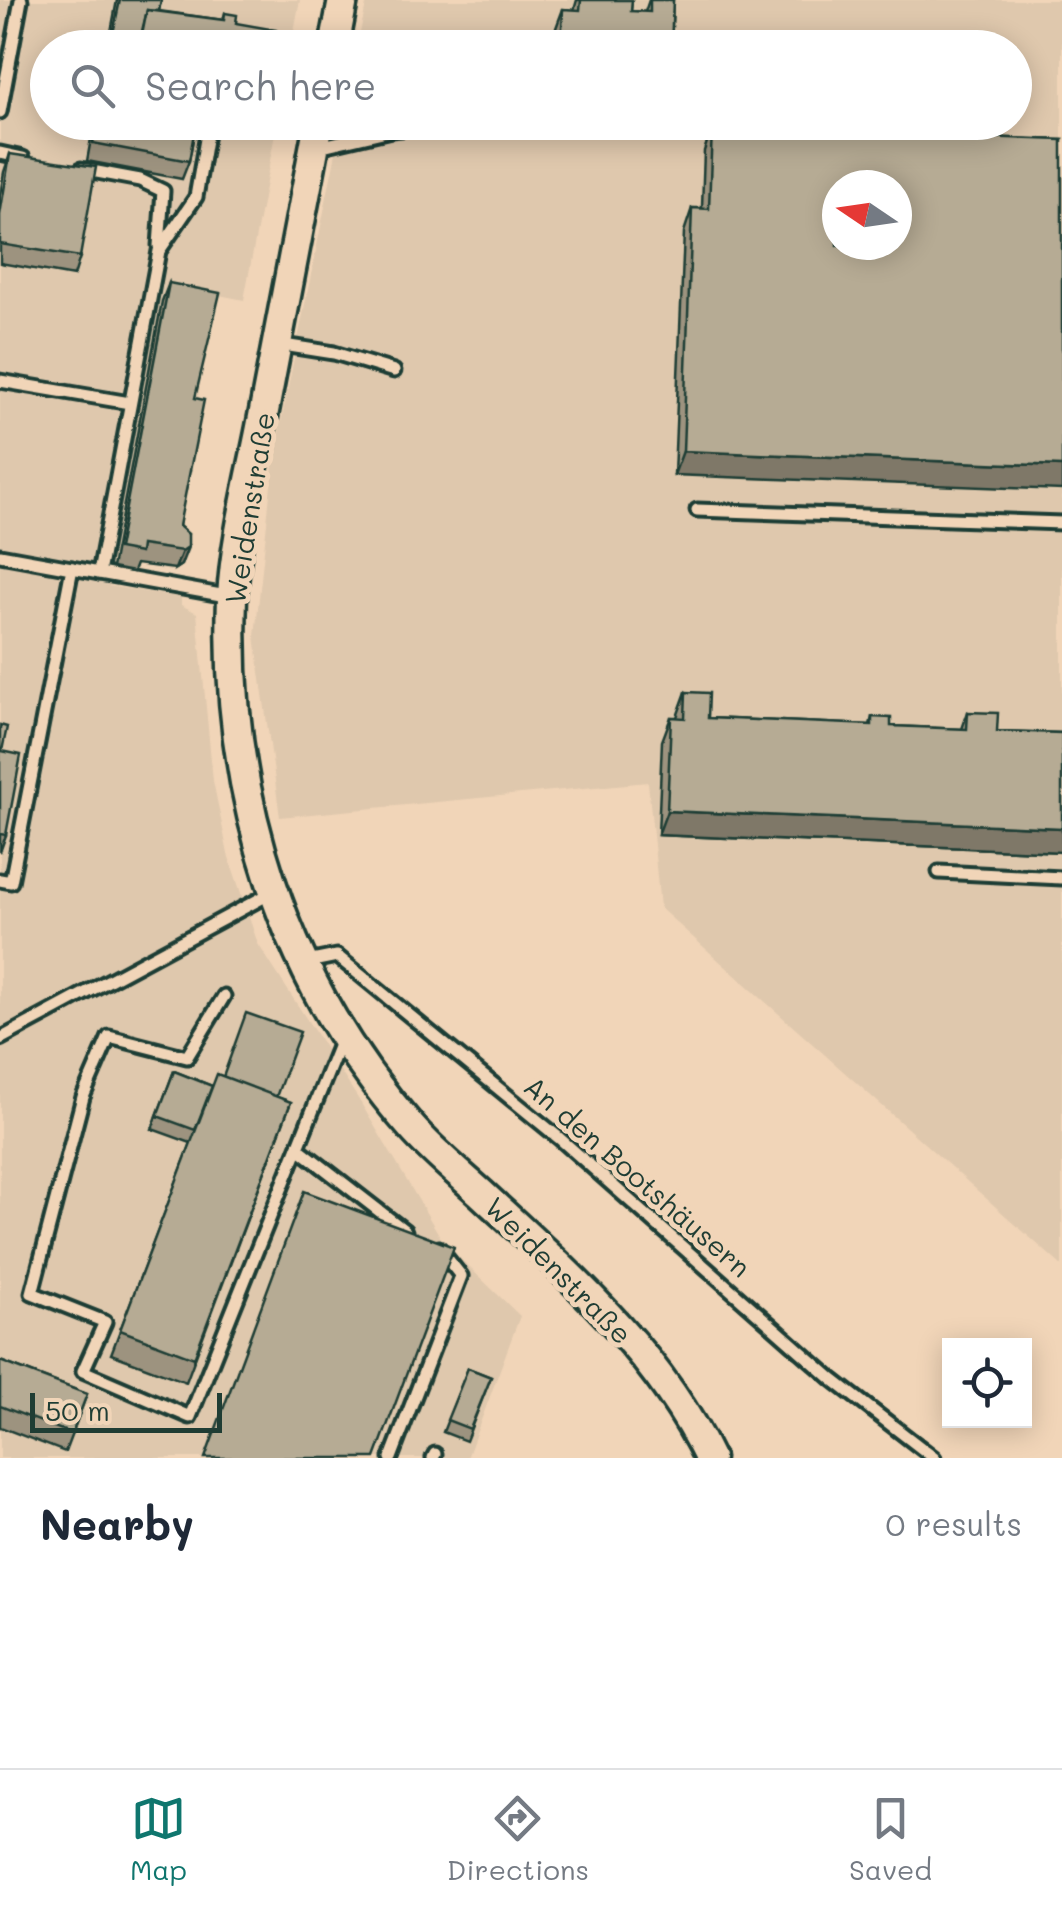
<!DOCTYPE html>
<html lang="en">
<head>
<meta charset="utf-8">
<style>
  :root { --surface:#fff; --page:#f6f6f7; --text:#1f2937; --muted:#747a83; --line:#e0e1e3; --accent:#0f766e }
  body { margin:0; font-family:Mali,sans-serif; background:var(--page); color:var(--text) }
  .controls { position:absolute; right:30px; bottom:30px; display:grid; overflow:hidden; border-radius:0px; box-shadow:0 5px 25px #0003 }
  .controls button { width:90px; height:90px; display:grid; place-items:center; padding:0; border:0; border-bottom:2px solid var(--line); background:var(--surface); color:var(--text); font:50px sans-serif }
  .compass { position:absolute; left:822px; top:170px; width:90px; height:90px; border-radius:50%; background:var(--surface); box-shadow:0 5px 25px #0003; rotate:283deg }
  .scale { position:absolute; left:30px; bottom:25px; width:192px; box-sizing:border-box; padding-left:10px; border:5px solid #1f3d34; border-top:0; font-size:28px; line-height:35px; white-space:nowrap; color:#1f3d34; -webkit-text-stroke:8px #f1d5b8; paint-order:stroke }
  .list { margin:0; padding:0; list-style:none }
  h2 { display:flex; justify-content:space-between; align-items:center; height:130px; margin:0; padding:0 40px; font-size:42px }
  h2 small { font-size:32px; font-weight:400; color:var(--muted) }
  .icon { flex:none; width:55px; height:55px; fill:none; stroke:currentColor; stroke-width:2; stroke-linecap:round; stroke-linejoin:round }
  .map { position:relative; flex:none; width:1062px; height:1458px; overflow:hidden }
  .search { position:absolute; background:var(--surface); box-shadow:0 5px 25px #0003; left:30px; right:30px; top:30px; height:110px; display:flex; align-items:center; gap:25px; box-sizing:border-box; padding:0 35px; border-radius:55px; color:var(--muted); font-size:38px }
  .sheet { height:310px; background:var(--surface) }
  nav { display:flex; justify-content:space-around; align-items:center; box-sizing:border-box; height:140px; border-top:2px solid var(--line); background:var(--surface); font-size:28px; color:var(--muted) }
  nav a { display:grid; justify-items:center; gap:5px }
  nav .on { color:var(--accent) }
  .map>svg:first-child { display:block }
  .built { fill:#dfc8ad; fill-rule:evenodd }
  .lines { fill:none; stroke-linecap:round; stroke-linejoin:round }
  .service-casing { stroke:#1f3d34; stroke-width:19 }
  .tertiary-casing { stroke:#1f3d34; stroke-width:35 }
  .service { stroke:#f1d5b8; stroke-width:11 }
  .tertiary { stroke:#f1d5b8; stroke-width:28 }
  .wall { fill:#9d937f; stroke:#1f3d34; stroke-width:2.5 }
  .shaded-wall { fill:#7f7868; stroke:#1f3d34; stroke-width:2.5 }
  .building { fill:#b6ab94; stroke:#1f3d34; stroke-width:2.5; fill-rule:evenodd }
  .labels { text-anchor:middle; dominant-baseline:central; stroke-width:10; stroke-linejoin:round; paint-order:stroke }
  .street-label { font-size:28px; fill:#1f3d34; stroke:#f1d5b8 }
</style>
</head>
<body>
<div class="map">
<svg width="1062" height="1458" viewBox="0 0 1062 1458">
  <rect width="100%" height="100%" fill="#f1d5b8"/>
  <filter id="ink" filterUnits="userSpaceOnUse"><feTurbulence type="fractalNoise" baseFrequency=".01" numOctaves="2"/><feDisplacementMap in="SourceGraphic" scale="20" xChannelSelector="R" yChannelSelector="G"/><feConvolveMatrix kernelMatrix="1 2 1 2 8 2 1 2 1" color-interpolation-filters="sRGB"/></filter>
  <g filter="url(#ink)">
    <!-- built -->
    <g class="built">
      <polygon points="0,0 300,0 291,47 48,48 48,122 277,123 244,300 209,293 213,311 172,544 181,565 170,571 135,564 133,572 112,568 109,586 181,597 181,605 197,613 213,781 228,854 258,944 359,1100 444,1243 520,1316 467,1458 0,1458"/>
      <path d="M 367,0 L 1062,0 L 1062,1266 L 660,908 L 648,782 L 280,817 L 255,636 L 274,456 L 342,123 L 1014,122 L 1014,48 L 357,47 ZM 837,185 L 897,185 L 897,245 L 837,245 Z"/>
    </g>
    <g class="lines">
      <!-- service casing -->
      <g class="service-casing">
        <g id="service">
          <polyline points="0,112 21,0"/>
          <polyline points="582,122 604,125"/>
          <polyline points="314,148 391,130 465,122"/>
          <polyline points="0,153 23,158"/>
          <polyline points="81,169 140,180 163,191 159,246"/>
          <polyline points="277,344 334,353 394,371"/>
          <polyline points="0,381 130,403"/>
          <polyline points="697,510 1062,523"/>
          <polyline points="0,555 232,597"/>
          <polyline points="99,573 159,251 196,197 209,122"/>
          <polyline points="939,872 1062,878"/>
          <polyline points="0,880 11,882 72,568"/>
          <polyline points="307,962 337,956 559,1138 832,1379 934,1458"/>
          <polyline points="224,996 187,1057 109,1037 83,1097 32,1293 105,1322 83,1371 190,1417 342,1037"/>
          <polyline points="0,1039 273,892"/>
          <polyline points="298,1148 405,1231"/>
          <polyline points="391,1458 461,1276 439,1248"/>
          <polyline points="433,1458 435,1454"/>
        </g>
      </g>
      <!-- tertiary casing -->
      <g class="tertiary-casing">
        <g id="tertiary">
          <polyline points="334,48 343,0"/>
          <path d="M 319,122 C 300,224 280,326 261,427 C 250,483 235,541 232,598 C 224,793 283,982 412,1128 C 434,1153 460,1174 484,1196 C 568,1274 658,1352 709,1458"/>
        </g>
      </g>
      <!-- service -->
      <use href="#service" class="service"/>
      <!-- tertiary -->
      <use href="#tertiary" class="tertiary"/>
    </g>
    <!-- wall -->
    <g class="wall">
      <polygon points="117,0 161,0 159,11 223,20 225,13 236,23 273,48 108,48"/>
      <polygon points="577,0 632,0 631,11 645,12 649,0 673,0 671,48 555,48 556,28 563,9 574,10"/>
      <polygon points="94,122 196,122 189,161 182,179 87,161"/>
      <polygon points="712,127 1062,140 674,475 684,232 692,208 702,208 704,151"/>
      <polygon points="10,154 80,257 74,276 0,263 0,194 4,172"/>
      <polygon points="169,283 195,398 179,526 188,534 181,565 175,569 136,564 133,572 112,568 162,301"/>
      <polygon points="686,692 708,718 870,725 872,717 891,726 962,729 968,712 997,731 1062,733 1062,852 658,835 662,741 671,717 677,717"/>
      <polygon points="0,725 6,835 0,852"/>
      <polygon points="174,1071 212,1086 276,1097 291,1102 186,1382 111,1354 191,1143 152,1129"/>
      <polygon points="0,1361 87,1394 65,1452 0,1427"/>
      <polygon points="468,1368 491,1377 466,1441 443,1432"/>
    </g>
    <!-- shaded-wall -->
    <g class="shaded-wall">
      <polygon points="683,451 1062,466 1062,490 674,475"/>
      <polygon points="188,547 181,565 175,569 182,551"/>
      <polygon points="667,811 1062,828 1062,852 658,835"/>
    </g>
    <!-- building -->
    <g class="building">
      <polygon points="120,0 161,0 159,11 147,10 138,48 110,48"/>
      <polygon points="581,0 632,0 631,11 650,12 650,0 673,0 671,48 561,48 563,9 580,10"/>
      <polygon points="147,10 224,20 225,13 237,15 236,23 276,30 273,48 207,48 142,35"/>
      <polygon points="97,122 196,122 189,161 93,143"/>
      <path d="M 712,127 L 1062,140 L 1062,466 L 683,451 L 692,208 L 709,209 ZM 837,185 L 897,185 L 897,245 L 837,245 Z"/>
      <polygon points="10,154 96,167 80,257 0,244 0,215"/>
      <polygon points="169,283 220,293 195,398 204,400 179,526 188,534 188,547 182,551 141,545 140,553 118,549"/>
      <polygon points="686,692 709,693 708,718 872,725 872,717 891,718 891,726 967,729 968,712 998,713 997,731 1062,733 1062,828 667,811 671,717 685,718"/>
      <polygon points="0,725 7,727 2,751 21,755 6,835 0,834"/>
      <polygon points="246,1013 300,1032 276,1097 223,1077"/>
      <polygon points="174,1071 212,1086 195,1130 157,1116"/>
      <polygon points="217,1074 291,1102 194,1358 120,1330"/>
      <polygon points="304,1191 454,1247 375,1458 205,1458"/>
      <polygon points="0,1361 87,1394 72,1434 0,1406"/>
      <polygon points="468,1368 491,1377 470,1429 447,1420"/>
    </g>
  </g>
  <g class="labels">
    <!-- street labels -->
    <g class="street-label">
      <text transform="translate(249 508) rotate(-81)">Weidenstraße</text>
      <text transform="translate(638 1176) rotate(41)">An den Bootshäusern</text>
      <text transform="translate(559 1270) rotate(45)">Weidenstraße</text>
    </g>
  </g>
</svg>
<div class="controls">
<button><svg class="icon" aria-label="locate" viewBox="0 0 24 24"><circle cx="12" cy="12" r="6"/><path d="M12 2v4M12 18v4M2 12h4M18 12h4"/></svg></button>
</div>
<svg class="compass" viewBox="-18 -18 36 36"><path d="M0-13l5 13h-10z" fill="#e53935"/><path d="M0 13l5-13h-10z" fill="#747a83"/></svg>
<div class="scale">50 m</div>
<div class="search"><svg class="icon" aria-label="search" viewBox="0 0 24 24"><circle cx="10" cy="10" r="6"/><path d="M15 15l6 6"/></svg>Search here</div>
</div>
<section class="sheet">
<h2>Nearby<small>0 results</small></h2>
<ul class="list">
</ul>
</section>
<nav>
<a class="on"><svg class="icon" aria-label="map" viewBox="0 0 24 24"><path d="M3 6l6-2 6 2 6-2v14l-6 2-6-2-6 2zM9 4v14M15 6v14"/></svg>Map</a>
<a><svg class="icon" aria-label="directions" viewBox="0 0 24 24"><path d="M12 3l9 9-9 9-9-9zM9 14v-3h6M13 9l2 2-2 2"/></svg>Directions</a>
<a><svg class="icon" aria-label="saved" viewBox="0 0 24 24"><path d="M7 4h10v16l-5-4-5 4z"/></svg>Saved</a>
</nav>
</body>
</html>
